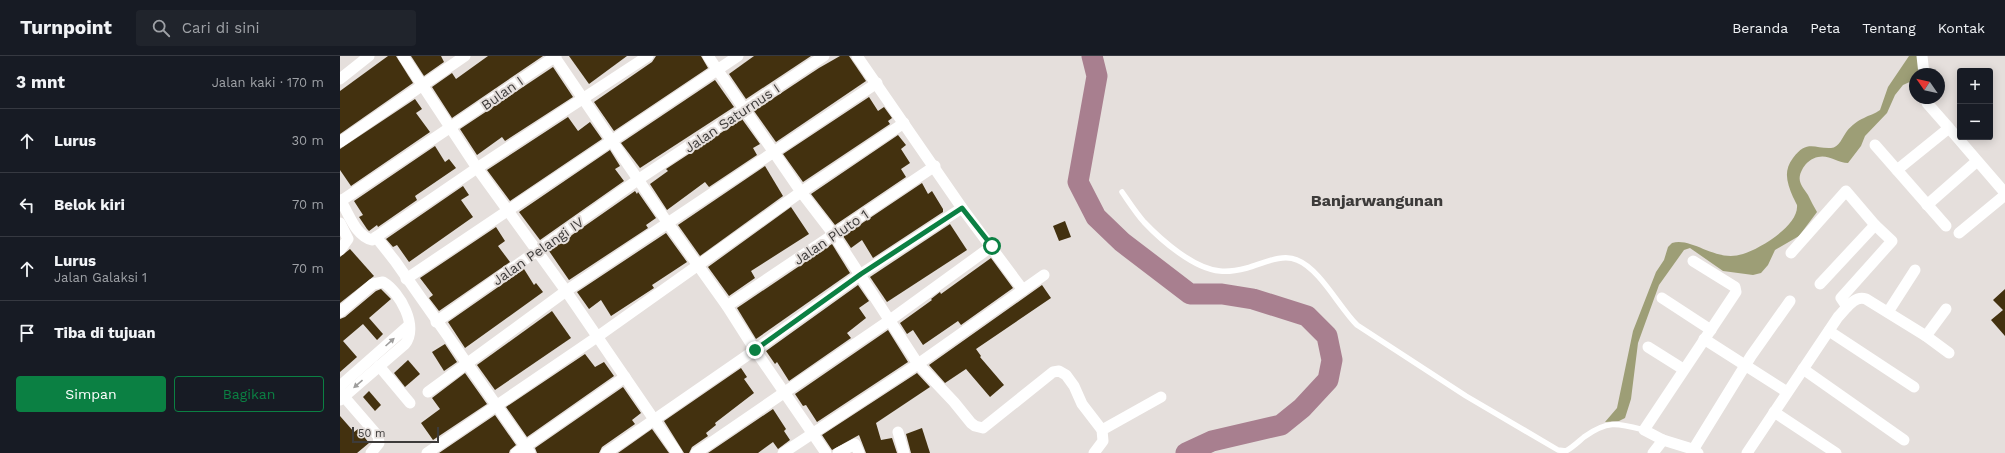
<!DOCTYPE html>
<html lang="id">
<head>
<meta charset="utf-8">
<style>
  :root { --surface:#171b24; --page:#20242c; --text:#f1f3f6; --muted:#9ea1a6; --line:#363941; --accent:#0b8043 }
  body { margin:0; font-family:"Work Sans",sans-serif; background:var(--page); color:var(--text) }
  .controls { position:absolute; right:12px; top:12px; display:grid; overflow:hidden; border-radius:4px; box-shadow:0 2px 10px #0003 }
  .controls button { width:36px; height:36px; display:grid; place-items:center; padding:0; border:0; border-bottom:1px solid var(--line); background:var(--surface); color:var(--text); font:20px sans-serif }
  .compass { position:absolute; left:1569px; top:12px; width:36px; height:36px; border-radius:50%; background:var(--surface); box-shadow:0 2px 10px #0003; rotate:304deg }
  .scale { position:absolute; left:12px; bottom:10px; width:87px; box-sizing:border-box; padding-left:4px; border:2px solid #3d3b3a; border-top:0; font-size:11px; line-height:14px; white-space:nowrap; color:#3d3b3a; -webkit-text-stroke:3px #e5dfdc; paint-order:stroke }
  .stop { position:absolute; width:12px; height:12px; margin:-9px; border:3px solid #0b8043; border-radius:50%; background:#fff }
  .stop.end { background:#0b8043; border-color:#fff; box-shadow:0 1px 4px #0008 }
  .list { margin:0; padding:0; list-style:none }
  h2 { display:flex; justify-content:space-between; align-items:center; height:52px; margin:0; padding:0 16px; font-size:17px }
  h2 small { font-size:13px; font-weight:400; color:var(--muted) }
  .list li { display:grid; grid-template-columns:26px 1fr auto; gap:12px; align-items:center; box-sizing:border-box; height:64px; padding:0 16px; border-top:1px solid var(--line) }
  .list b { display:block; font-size:15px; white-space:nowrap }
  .list p { margin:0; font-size:13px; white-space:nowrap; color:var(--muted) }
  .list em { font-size:13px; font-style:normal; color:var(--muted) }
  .actions { display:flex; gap:8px; padding:12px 16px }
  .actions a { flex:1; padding:9px 0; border:1px solid var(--accent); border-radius:4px; text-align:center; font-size:14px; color:var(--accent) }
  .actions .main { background:var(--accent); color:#fff }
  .icon { flex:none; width:22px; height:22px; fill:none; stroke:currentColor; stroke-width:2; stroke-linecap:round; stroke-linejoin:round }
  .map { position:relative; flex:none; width:1665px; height:397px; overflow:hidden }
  header { display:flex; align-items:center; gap:24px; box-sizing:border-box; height:56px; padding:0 20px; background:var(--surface); border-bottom:1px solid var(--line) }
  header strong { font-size:19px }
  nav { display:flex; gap:22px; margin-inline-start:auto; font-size:14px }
  .search { width:280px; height:36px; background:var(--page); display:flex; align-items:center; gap:10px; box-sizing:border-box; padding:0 14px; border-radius:4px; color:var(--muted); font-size:15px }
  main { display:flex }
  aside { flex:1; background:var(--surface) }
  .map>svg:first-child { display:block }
  .forest { fill:#9d9e76 }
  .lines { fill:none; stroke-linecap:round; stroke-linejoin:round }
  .river { stroke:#a87f8f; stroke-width:21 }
  .building { fill:#43310f }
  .service { stroke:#fff; stroke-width:5.5 }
  .minor { stroke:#fff; stroke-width:11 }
  .oneway { fill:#9e9d9c }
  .route { stroke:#0b8043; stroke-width:5 }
  .labels { text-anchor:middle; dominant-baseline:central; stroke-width:4; stroke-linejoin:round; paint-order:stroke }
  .street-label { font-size:14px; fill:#3d3b3a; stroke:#e5dfdc }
  .quarter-label { font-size:16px; font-weight:bold; fill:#3d3b3a; stroke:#e5dfdc }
</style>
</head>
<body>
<header>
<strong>Turnpoint</strong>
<div class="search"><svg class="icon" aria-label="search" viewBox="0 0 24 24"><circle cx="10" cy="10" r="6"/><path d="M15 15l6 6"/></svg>Cari di sini</div>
<nav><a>Beranda</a><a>Peta</a><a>Tentang</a><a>Kontak</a></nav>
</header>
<main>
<aside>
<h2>3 mnt<small>Jalan kaki · 170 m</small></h2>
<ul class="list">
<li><svg class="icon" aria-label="ahead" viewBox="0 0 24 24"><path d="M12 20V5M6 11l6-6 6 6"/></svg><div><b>Lurus</b></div><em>30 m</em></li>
<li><svg class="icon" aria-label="left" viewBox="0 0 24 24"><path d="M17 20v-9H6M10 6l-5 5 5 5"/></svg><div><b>Belok kiri</b></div><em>70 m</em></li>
<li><svg class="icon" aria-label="ahead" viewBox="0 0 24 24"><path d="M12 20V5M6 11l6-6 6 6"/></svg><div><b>Lurus</b><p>Jalan Galaksi 1</p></div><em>70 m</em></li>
<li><svg class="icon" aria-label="arrive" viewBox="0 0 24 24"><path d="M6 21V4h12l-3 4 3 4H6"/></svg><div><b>Tiba di tujuan</b></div></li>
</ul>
<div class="actions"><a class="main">Simpan</a><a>Bagikan</a></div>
</aside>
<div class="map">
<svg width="1665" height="397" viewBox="0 0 1665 397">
  <rect width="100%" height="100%" fill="#e5dfdc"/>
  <!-- forest -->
  <path class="forest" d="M 1569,0 L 1577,0 L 1581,15 L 1578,18 L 1575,18 L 1574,24 L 1563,29 L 1555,39 L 1547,57 L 1525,80 L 1521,90 L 1508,107 C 1498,107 1488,98 1478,101 C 1472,102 1466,107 1463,112 C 1456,124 1461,129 1468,139 C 1471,145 1474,151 1477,156 L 1459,180 L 1435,194 L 1428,209 L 1421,217 L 1413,219 L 1383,215 L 1350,192 L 1344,194 L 1319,229 L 1298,287 L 1291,343 L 1285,362 L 1279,365 L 1265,366 L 1277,352 L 1293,275 L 1316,216 L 1324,204 L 1328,191 L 1332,187 C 1353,181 1375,207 1403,198 C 1419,193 1459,170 1457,149 C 1456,147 1454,143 1453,141 C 1447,127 1443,115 1453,102 C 1467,83 1475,93 1491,92 C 1499,92 1503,80 1507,75 C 1511,70 1518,64 1524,62 C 1529,59 1535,58 1540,54 L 1548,31 Z"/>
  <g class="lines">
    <!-- river -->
    <polyline class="river" points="752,0 757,20 738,126 756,161 782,186 850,238 882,238 913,243 967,260 987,280 992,304 988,324 962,352 941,369 872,385 846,397"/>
  </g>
  <!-- building -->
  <g class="building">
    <polygon points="48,0 56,0 73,27 0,78 0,35"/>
    <polygon points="71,0 101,0 104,6 84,20"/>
    <polygon points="148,0 203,0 112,62 92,31 112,17 116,23"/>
    <polygon points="229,0 287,0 249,28"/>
    <polygon points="316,0 361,0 368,12 274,75 254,46 312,6"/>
    <polygon points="414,0 471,0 406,43 389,18"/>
    <polygon points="500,0 509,0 526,25 436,86 414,55 479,12"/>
    <polygon points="213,11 233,41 165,85 162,81 137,99 120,73"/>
    <polygon points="375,24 394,51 300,112 281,87"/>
    <polygon points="529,41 538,55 544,51 552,62 548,65 550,68 463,126 443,98"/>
    <polygon points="75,43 82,53 76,57 90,76 11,130 0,114 0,93"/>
    <polygon points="228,61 238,75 250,66 262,83 170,145 147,114"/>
    <polygon points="402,63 420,88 413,92 417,99 369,131 365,126 327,154 310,128 328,115 326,113"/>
    <polygon points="558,79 566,89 561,93 570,107 561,113 566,121 495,169 471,138"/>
    <polygon points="95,90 105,106 109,103 116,112 75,140 77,144 38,171 37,169 29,175 27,173 19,161 23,159 14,145"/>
    <polygon points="270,94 280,110 275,113 284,125 200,184 179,156"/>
    <polygon points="425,110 443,140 360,200 338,169"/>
    <polygon points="582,127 588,138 592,135 603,153 603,156 533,202 522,184 511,192 503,180"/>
    <polygon points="123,130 129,139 121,144 133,161 69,206 57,189 53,191 46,183"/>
    <polygon points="295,135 297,138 298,136 316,162 306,169 308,172 229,224 209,195"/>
    <polygon points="451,151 469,178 411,215 415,222 389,240 368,211"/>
    <polygon points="725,165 731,181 719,185 713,170"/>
    <polygon points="610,168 627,194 547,246 530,221"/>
    <polygon points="156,171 165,185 158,190 170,206 99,255 89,242 93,239 80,222"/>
    <polygon points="326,177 347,206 312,229 314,232 271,260 261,244 249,253 237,236"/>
    <polygon points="492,188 510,217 416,283 397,252"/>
    <polygon points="10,193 34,220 0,247 0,201"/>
    <polygon points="651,202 673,232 621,269 618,265 583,289 573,274 567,278 560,267 592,244 591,243 600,236 601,238"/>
    <polygon points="184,213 194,229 196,227 203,236 125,292 108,266"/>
    <polygon points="518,229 529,245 519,252 526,262 507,277 511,282 449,325 437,306 435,308 426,295"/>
    <polygon points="702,229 711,242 636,293 641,300 640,301 664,329 650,341 626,313 605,327 589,309"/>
    <polygon points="41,233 51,243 29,262 43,278 37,284 23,268 3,285 17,301 0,316 0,263 5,261 36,235"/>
    <polygon points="1665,233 1665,280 1651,264 1663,254 1653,244"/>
    <polygon points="212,255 231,282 155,334 137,309"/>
    <polygon points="548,274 568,306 477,366 466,349 463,350 455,338"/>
    <polygon points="105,288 117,306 104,315 92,296"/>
    <polygon points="245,298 255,311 264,306 274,320 187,381 166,351"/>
    <polygon points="68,304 80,318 65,331 54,317"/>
    <polygon points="401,312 407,321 404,323 414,337 375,367 376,369 366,377 368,380 352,391 349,397 344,397 324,365"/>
    <polygon points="125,317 147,348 93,384 81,367 100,353 92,342"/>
    <polygon points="577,317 590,331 536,367 541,384 552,382 557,397 526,397 519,379 492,394 482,379"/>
    <polygon points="283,331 301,357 292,364 295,368 262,391 259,397 197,397 195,392"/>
    <polygon points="29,335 41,349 35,355 23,341"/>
    <polygon points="433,353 446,373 444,375 450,384 438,393 433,386 418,397 368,397"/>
    <polygon points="155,359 176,389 170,394 169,397 99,397"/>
    <polygon points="0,360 14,376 18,373 29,387 17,397 0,397"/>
    <polygon points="582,372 590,397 571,397 566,378"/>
    <polygon points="312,373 329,397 278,397"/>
  </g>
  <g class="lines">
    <!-- service -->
    <path class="service" d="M 782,136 C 789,146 796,157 804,166 C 821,184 854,213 880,215 C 888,216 899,214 907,212 C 922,208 942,197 957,204 C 980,213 999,251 1017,269 L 1126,340 L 1218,394 L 1226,395 C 1233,391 1238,386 1244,381 C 1268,364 1277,367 1304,374"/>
    <!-- minor -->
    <g class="minor">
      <polyline points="63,0 137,112 226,235 337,397"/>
      <polyline points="214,0 327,166 387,250 415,294 486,397"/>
      <polyline points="368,0 461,136 494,179 578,308 614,346 631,367 635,370 643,372 713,316 719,315 726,319 734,330 742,348 762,374 763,385 754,397"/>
      <polyline points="517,0 622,152 683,234"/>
      <polyline points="1582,0 1584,18"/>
      <polyline points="0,23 29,0"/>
      <polyline points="1609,72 1665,137"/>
      <polyline points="0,86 125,0"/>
      <polyline points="1535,89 1606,170"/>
      <polyline points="1557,114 1609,72 1587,47 1586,42"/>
      <path d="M 0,144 C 9,157 15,180 32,184 L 36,181 L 55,205 L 190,397"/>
      <polyline points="1,145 216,0"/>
      <polyline points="1587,149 1636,106"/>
      <polyline points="0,167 8,183 0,194"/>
      <polyline points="1619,177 1665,139"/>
      <polyline points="36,181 137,112 308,0"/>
      <polyline points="1451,197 1506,135 1535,169 1552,185 1501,242 1507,251"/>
      <polyline points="1353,205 1395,231 1396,236 1304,374 1323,384 1349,392 1358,397"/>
      <polyline points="66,223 398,0"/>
      <polyline points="1480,228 1535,169"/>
      <polyline points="1322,242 1371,274"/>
      <polyline points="387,250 595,110"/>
      <path d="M 0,256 L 33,228 L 43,226 C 60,236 79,271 65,288 L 0,344"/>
      <polyline points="1548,256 1575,214"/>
      <polyline points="96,266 299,123 484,0"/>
      <polyline points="1489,275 1574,331"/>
      <polyline points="1586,280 1606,253"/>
      <polyline points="1364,283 1447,336"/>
      <polyline points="1308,291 1343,313"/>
      <polyline points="39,310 70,347"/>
      <polyline points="1463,313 1564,384"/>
      <polyline points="0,330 68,270"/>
      <polyline points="0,336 38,380 39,387 31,397"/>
      <polyline points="88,336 226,235 537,27"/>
      <polyline points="1434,356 1496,397"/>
      <polyline points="762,374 821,341"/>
      <polyline points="558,376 564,397"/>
      <polyline points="1353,394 1411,300 1450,245"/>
      <polyline points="87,397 257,281 461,136 564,67"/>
      <polyline points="176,397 285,321"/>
      <polyline points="266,397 415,294 521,218 622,152"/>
      <polyline points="356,397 550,264 652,190"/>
      <polyline points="443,397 578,308 704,219"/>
      <polyline points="498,397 515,388 519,397"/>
      <polyline points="1313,397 1323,384"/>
      <path d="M 1407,397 L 1498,261 C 1506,253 1514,239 1526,243 L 1586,280 L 1609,297"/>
    </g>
  </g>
  <!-- one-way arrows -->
  <defs><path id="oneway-solid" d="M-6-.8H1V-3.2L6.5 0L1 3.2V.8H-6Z"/></defs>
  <g class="oneway">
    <use href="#oneway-solid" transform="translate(50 286) rotate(-42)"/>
    <use href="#oneway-solid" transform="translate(18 328) rotate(139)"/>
  </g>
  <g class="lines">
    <!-- route -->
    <polyline class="route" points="415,294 521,218 622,152 652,190"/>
  </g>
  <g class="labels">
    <!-- street labels -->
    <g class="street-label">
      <text transform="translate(162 37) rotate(-35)">Bulan I</text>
      <text transform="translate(392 62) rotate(-34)">Jalan Saturnus I</text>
      <text transform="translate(491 181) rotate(-34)">Jalan Pluto 1</text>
      <text transform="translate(198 195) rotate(-35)">Jalan Pelangi IV</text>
    </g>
    <!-- quarter labels -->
    <g class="quarter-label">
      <text x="1037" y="144">Banjarwangunan</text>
    </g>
  </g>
</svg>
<div class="controls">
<button>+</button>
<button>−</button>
</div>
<svg class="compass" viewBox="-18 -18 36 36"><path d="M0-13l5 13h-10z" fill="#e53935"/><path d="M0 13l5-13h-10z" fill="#9ea1a6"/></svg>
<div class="scale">50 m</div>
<div class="stop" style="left:652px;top:190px"></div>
<div class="stop end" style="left:415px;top:294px"></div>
</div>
</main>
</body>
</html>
